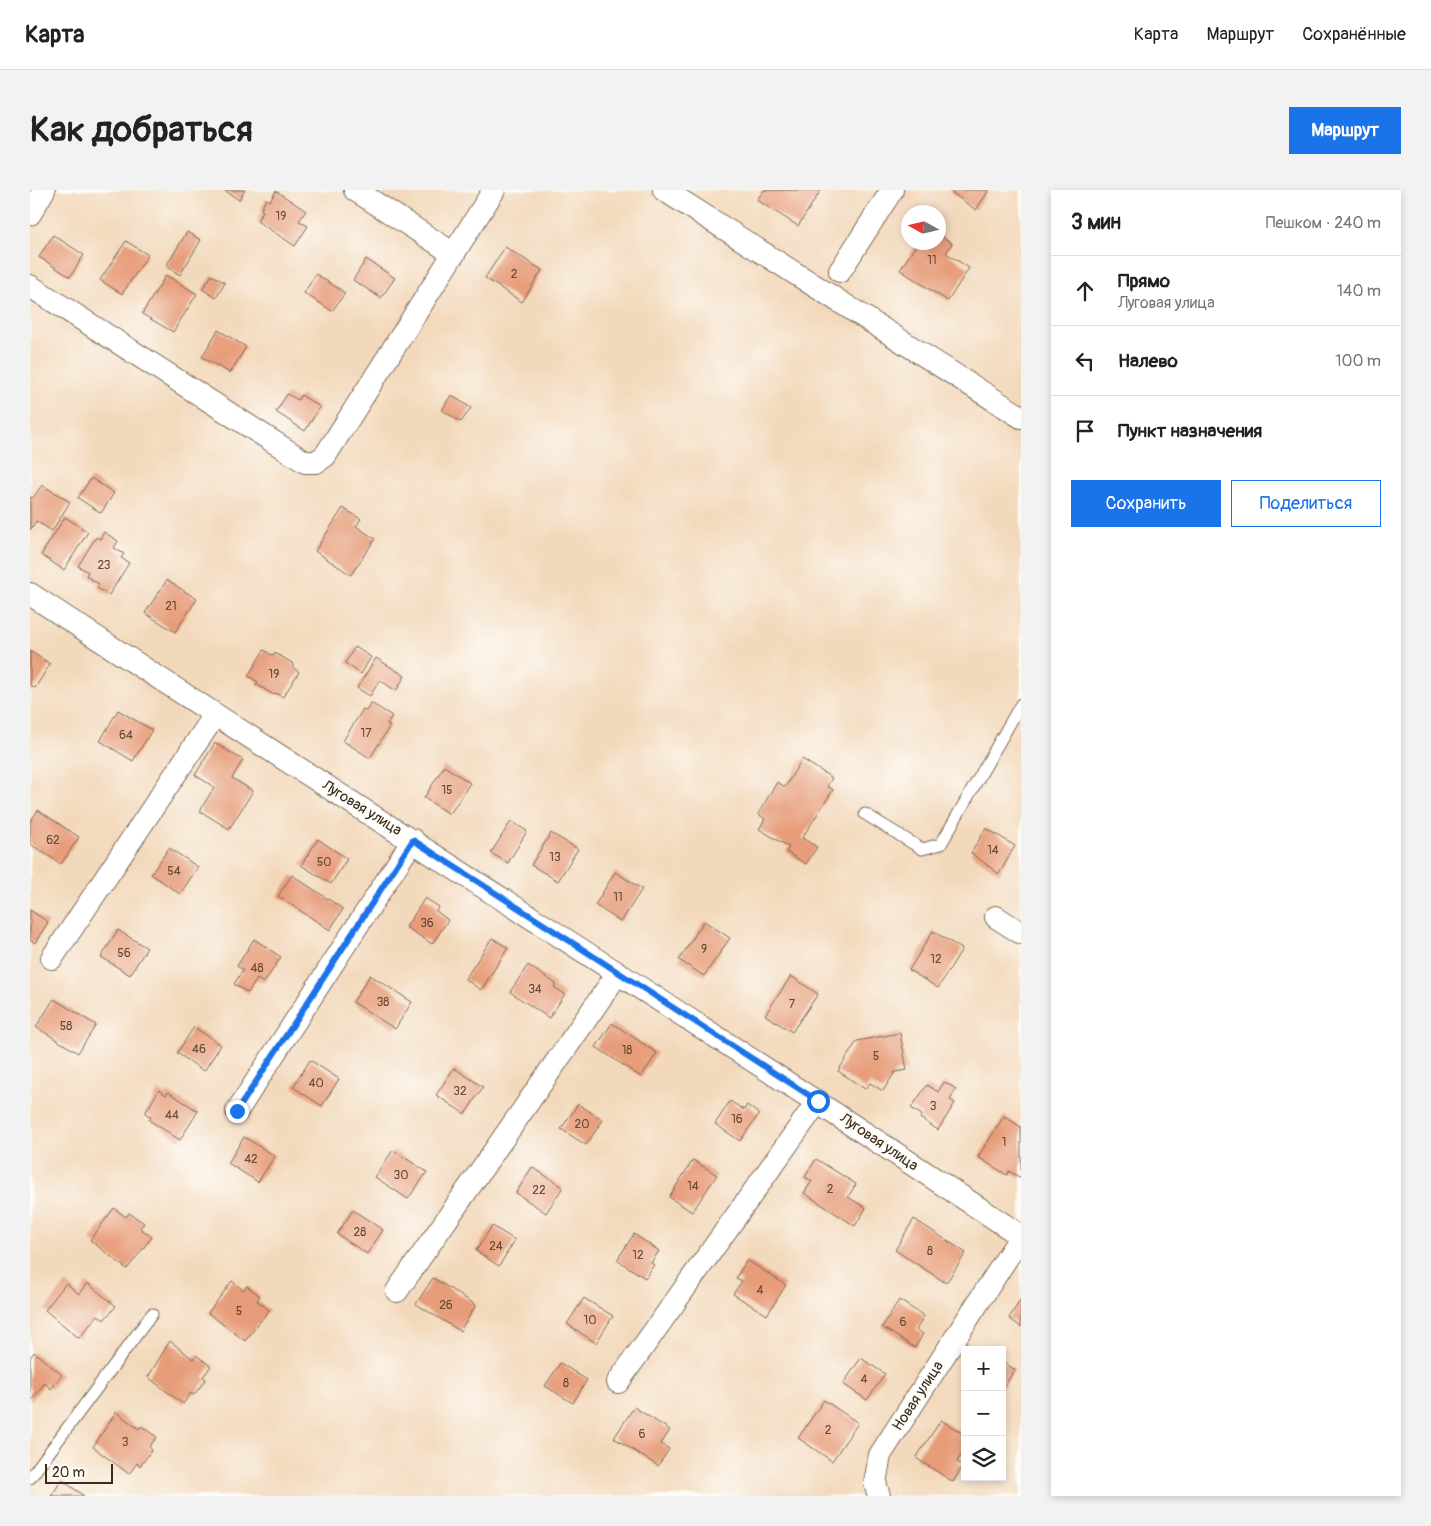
<!DOCTYPE html>
<html lang="ru">
<head>
<meta charset="utf-8">
<style>
  :root { --surface:#fff; --page:#f2f2f2; --text:#222; --muted:#767676; --line:#e0e0e0; --accent:#1a73e8 }
  body { margin:0; font-family:Pangolin,sans-serif; background:var(--page); color:var(--text) }
  .controls { position:absolute; right:15px; bottom:15px; display:grid; overflow:hidden; border-radius:0px; box-shadow:0 2px 8px #0003 }
  .controls button { width:45px; height:45px; display:grid; place-items:center; padding:0; border:0; border-bottom:1px solid var(--line); background:var(--surface); color:var(--text); font:25px sans-serif }
  .compass { position:absolute; left:871px; top:15px; width:45px; height:45px; border-radius:50%; background:var(--surface); box-shadow:0 2px 8px #0003; rotate:278deg }
  .scale { position:absolute; left:15px; bottom:12px; width:68px; box-sizing:border-box; padding-left:5px; border:2px solid #3b2a1e; border-top:0; font-size:14px; line-height:18px; white-space:nowrap; color:#3b2a1e; -webkit-text-stroke:4px #fdfcf7; paint-order:stroke }
  .stop { position:absolute; width:15px; height:15px; margin:-11px; border:4px solid #1a73e8; border-radius:50%; background:#fff }
  .stop.end { background:#1a73e8; border-color:#fff; box-shadow:0 1px 5px #0008 }
  .list { margin:0; padding:0; list-style:none }
  h2 { display:flex; justify-content:space-between; align-items:center; height:65px; margin:0; padding:0 20px; font-size:21px }
  h2 small { font-size:16px; font-weight:400; color:var(--muted) }
  .list li { display:grid; grid-template-columns:32px 1fr auto; gap:15px; align-items:center; box-sizing:border-box; height:70px; padding:0 20px; border-top:1px solid var(--line) }
  .list b { display:block; font-size:19px; white-space:nowrap }
  .list p { margin:0; font-size:16px; white-space:nowrap; color:var(--muted) }
  .list em { font-size:16px; font-style:normal; color:var(--muted) }
  .actions { display:flex; gap:10px; padding:15px 20px }
  .actions a { flex:1; padding:11px 0; border:1px solid var(--accent); border-radius:0px; text-align:center; font-size:18px; color:var(--accent) }
  .actions .main { background:var(--accent); color:#fff }
  .icon { flex:none; width:28px; height:28px; fill:none; stroke:currentColor; stroke-width:2; stroke-linecap:round; stroke-linejoin:round }
  .map { position:relative; flex:none; width:991px; height:1306px; overflow:hidden; border-radius:0px }
  header { display:flex; align-items:center; gap:30px; box-sizing:border-box; height:70px; padding:0 25px; background:var(--surface); border-bottom:1px solid var(--line) }
  header strong { font-size:24px }
  nav { display:flex; gap:28px; margin-inline-start:auto; font-size:18px }
  .intro { display:flex; align-items:center; justify-content:space-between; box-sizing:border-box; height:120px; padding:0 30px }
  h1 { margin:0; font-size:35px }
  .button { padding:12px 22px; border-radius:0px; background:var(--accent); color:#fff; font-size:18px; font-weight:700 }
  main { display:flex; gap:30px; padding:0 30px }
  aside { flex:1; background:var(--surface); border-radius:0px; box-shadow:0 2px 8px #0003 }
  .map>svg:first-child { display:block }
  .building { fill:#e79d7a }
  .lines { fill:none; stroke-linecap:round; stroke-linejoin:round }
  .lane-casing { stroke:#7b6755; stroke-width:13 }
  .street-casing { stroke:#7b6755; stroke-width:24 }
  .lane { stroke:#fff; stroke-width:11 }
  .street { stroke:#fff; stroke-width:22 }
  .route { stroke:#1a73e8; stroke-width:6 }
  .labels { text-anchor:middle; dominant-baseline:central; stroke-width:4; stroke-linejoin:round; paint-order:stroke }
  .number-label { font-size:12px; fill:#664735 }
  .street-label { font-size:15px; fill:#3b2a1e; stroke:#fdfcf7 }
</style>
</head>
<body>
<header>
<strong>Карта</strong>
<nav><a>Карта</a><a>Маршрут</a><a>Сохранённые</a></nav>
</header>
<div class="intro"><h1>Как добраться</h1><a class="button">Маршрут</a></div>
<main>
<div class="map">
<svg width="991" height="1306" viewBox="0 0 991 1306">
  <rect width="100%" height="100%" fill="#fdfcf7"/>
  <filter id="ink" filterUnits="userSpaceOnUse"><feTurbulence type="fractalNoise" baseFrequency=".02" numOctaves="2"/><feDisplacementMap in="SourceGraphic" scale="10" xChannelSelector="R" yChannelSelector="G"/><feConvolveMatrix kernelMatrix="1 2 1 2 8 2 1 2 1" color-interpolation-filters="sRGB"/></filter>
  <filter id="wash" filterUnits="userSpaceOnUse"><feTurbulence type="fractalNoise" baseFrequency=".0096" numOctaves="4" result="noise"/><feDisplacementMap in="SourceGraphic" scale="20" xChannelSelector="R" yChannelSelector="G"/><feGaussianBlur stdDeviation="1.12" result="paint"/><feColorMatrix in="noise" values="0 0 0 0 0 0 0 0 0 0 0 0 0 0 0 0 0 1.4 0 .05"/><feComposite in="paint" operator="in"/></filter>
  <g filter="url(#wash)">
    <rect width="100%" height="100%" fill="#f3d9bc"/>
    <g id="blocks">
      <!-- building -->
      <g class="building">
        <polygon points="194,0 215,0 209,10"/>
        <polygon points="734,0 791,0 768,36 727,10"/>
        <polygon points="918,0 959,0 946,20"/>
        <polygon points="246,1 276,21 269,31 278,36 265,56 227,31 233,21 231,19 236,9 240,11"/>
        <polygon points="157,42 171,50 150,85 136,76"/>
        <polygon points="908,44 922,53 916,63 939,78 918,111 870,80 888,52 908,52"/>
        <polygon points="23,45 54,65 40,87 9,67"/>
        <polygon points="96,51 118,65 92,104 70,90"/>
        <polygon points="475,57 512,80 492,112 455,88"/>
        <polygon points="336,69 365,88 351,108 323,90"/>
        <polygon points="286,84 315,103 302,121 274,103"/>
        <polygon points="136,85 167,104 143,142 112,124"/>
        <polygon points="182,85 195,93 186,108 172,99"/>
        <polygon points="188,140 216,157 200,183 172,167"/>
        <polygon points="257,204 268,210 271,205 290,217 275,241 246,222"/>
        <polygon points="421,205 441,218 431,232 412,220"/>
        <polygon points="61,288 84,303 71,323 48,308"/>
        <polygon points="12,295 40,312 22,341 6,331 0,340 0,307 3,308"/>
        <polygon points="313,318 331,329 326,336 345,349 321,385 285,361"/>
        <polygon points="35,327 58,342 34,380 11,365"/>
        <polygon points="74,342 88,351 84,358 94,364 91,368 99,373 79,405 67,398 69,394 56,386 58,382 48,376 66,347 70,349"/>
        <polygon points="137,390 167,409 145,442 115,423"/>
        <polygon points="325,457 341,467 331,484 315,473"/>
        <polygon points="234,460 243,466 245,463 264,474 262,477 269,482 253,507 246,503 244,505 226,494 228,492 218,486"/>
        <polygon points="0,461 20,474 5,498 0,495"/>
        <polygon points="346,468 375,486 366,501 350,490 340,506 327,498"/>
        <polygon points="341,513 362,526 357,534 360,536 340,568 313,551 333,519 336,521"/>
        <polygon points="88,520 122,540 103,571 70,551"/>
        <polygon points="185,553 213,570 202,588 223,601 199,639 170,621 184,597 165,585"/>
        <polygon points="772,569 802,588 797,596 803,600 772,648 787,657 776,674 756,662 759,657 729,639 735,629 728,624 747,592 755,597"/>
        <polygon points="414,576 440,593 420,624 394,608"/>
        <polygon points="8,620 49,647 31,674 0,654 0,632"/>
        <polygon points="481,631 497,641 478,673 461,663"/>
        <polygon points="956,638 985,656 969,684 941,663"/>
        <polygon points="521,643 548,659 528,691 501,675"/>
        <polygon points="288,649 317,669 301,694 271,675"/>
        <polygon points="139,658 168,677 150,704 121,684"/>
        <polygon points="585,682 612,699 591,732 565,715"/>
        <polygon points="262,685 313,719 300,740 248,706"/>
        <polygon points="395,708 409,717 406,721 418,730 402,754 376,737"/>
        <polygon points="0,720 18,732 5,753 0,750"/>
        <polygon points="674,731 700,748 674,786 649,770"/>
        <polygon points="88,740 117,758 100,785 71,767"/>
        <polygon points="903,741 932,759 908,798 879,780"/>
        <polygon points="462,748 478,758 451,800 435,789"/>
        <polygon points="224,749 251,767 234,793 227,789 218,803 204,794 213,780 207,776"/>
        <polygon points="498,775 526,794 524,797 535,804 519,828 480,802"/>
        <polygon points="340,785 382,812 365,839 323,812"/>
        <polygon points="761,786 788,804 762,842 735,825"/>
        <polygon points="24,809 66,835 48,863 6,837"/>
        <polygon points="582,833 627,863 611,887 566,857"/>
        <polygon points="164,837 191,855 174,881 147,863"/>
        <polygon points="870,843 877,880 865,882 853,901 840,893 835,899 808,881 827,851"/>
        <polygon points="280,870 309,889 292,916 263,897"/>
        <polygon points="424,878 453,897 435,924 406,905"/>
        <polygon points="914,892 926,899 920,910 925,913 908,940 890,928 892,925 881,918 897,895 908,902"/>
        <polygon points="129,900 136,905 138,902 168,921 150,950 119,930 121,927 115,923"/>
        <polygon points="700,911 714,920 717,915 729,924 710,951 685,934"/>
        <polygon points="548,914 573,930 556,955 531,939"/>
        <polygon points="974,926 991,937 991,988 979,981 977,985 948,967"/>
        <polygon points="214,947 245,966 228,992 198,973"/>
        <polygon points="363,960 397,982 378,1009 345,987"/>
        <polygon points="786,969 826,994 818,1007 836,1018 825,1036 774,1003 782,991 775,987"/>
        <polygon points="663,970 687,985 662,1022 639,1007"/>
        <polygon points="502,977 533,997 516,1023 486,1003"/>
        <polygon points="84,1018 96,1027 99,1023 114,1033 110,1038 122,1047 97,1079 60,1050"/>
        <polygon points="323,1020 353,1040 337,1064 307,1044"/>
        <polygon points="884,1029 936,1063 916,1093 865,1060"/>
        <polygon points="462,1036 485,1050 469,1076 446,1061"/>
        <polygon points="604,1044 629,1061 621,1073 624,1075 615,1088 587,1070"/>
        <polygon points="717,1070 756,1095 737,1125 703,1104 712,1091 706,1088"/>
        <polygon points="403,1088 446,1115 430,1141 386,1114"/>
        <polygon points="202,1091 213,1100 217,1096 230,1106 227,1111 239,1120 215,1151 178,1123"/>
        <polygon points="36,1093 49,1104 57,1093 86,1116 74,1130 68,1125 49,1148 15,1120"/>
        <polygon points="554,1108 583,1126 566,1153 537,1134"/>
        <polygon points="991,1109 991,1137 979,1128"/>
        <polygon points="869,1110 894,1126 886,1140 893,1144 885,1158 852,1137"/>
        <polygon points="140,1151 163,1169 166,1165 181,1176 173,1187 176,1189 164,1205 161,1203 153,1214 118,1187"/>
        <polygon points="4,1162 32,1185 21,1199 15,1193 0,1212 0,1168"/>
        <polygon points="831,1168 855,1184 837,1210 813,1194"/>
        <polygon points="972,1171 985,1180 972,1199"/>
        <polygon points="530,1173 557,1190 543,1213 515,1196"/>
        <polygon points="794,1210 828,1233 802,1271 768,1248"/>
        <polygon points="604,1217 640,1240 631,1254 639,1259 628,1276 584,1248"/>
        <polygon points="86,1222 109,1239 111,1236 127,1247 119,1257 122,1260 110,1276 107,1273 99,1284 63,1257"/>
        <polygon points="911,1230 935,1245 935,1259 927,1272 933,1276 923,1292 886,1268"/>
        <polygon points="32,1290 54,1306 21,1306"/>
      </g>
    </g>
  </g>
  <g filter="url(#ink)">
    <use href="#blocks" fill-opacity="0" stroke="#7b6755" stroke-width="1"/>
    <g class="lines">
      <!-- lane casing -->
      <g class="lane-casing">
        <g id="lane">
          <polyline points="835,624 892,659 911,654 991,514"/>
          <polyline points="0,1288 122,1124"/>
        </g>
      </g>
      <!-- street casing -->
      <g class="street-casing">
        <g id="street">
          <polyline points="325,0 424,64"/>
          <polyline points="634,0 991,227"/>
          <polyline points="0,24 14,0"/>
          <polyline points="810,81 862,0"/>
          <polyline points="0,96 275,272 286,272 295,266 464,0"/>
          <path d="M 0,404 C 329,620 663,828 991,1046"/>
          <polyline points="966,727 991,743"/>
          <polyline points="22,768 185,525"/>
          <polyline points="207,921 383,650"/>
          <polyline points="367,1101 588,783"/>
          <polyline points="588,1192 788,911"/>
          <polyline points="849,1306 845,1293 850,1265 991,1046"/>
        </g>
      </g>
      <!-- lane -->
      <use href="#lane" class="lane"/>
      <!-- street -->
      <use href="#street" class="street"/>
    </g>
  </g>
  <g class="lines" filter="url(#ink)">
    <!-- route -->
    <polyline class="route" points="207,921 383,650 788,911"/>
  </g>
  <g class="labels">
    <!-- number labels -->
    <g class="number-label">
      <text x="251" y="26">19</text>
      <text x="902" y="70">11</text>
      <text x="484" y="84">2</text>
      <text x="74" y="375">23</text>
      <text x="141" y="416">21</text>
      <text x="244" y="484">19</text>
      <text x="336" y="543">17</text>
      <text x="96" y="545">64</text>
      <text x="417" y="600">15</text>
      <text x="23" y="650">62</text>
      <text x="963" y="660">14</text>
      <text x="525" y="667">13</text>
      <text x="294" y="672">50</text>
      <text x="144" y="681">54</text>
      <text x="588" y="707">11</text>
      <text x="397" y="733">36</text>
      <text x="674" y="759">9</text>
      <text x="94" y="763">56</text>
      <text x="906" y="769">12</text>
      <text x="227" y="778">48</text>
      <text x="505" y="799">34</text>
      <text x="353" y="812">38</text>
      <text x="762" y="814">7</text>
      <text x="36" y="836">58</text>
      <text x="169" y="859">46</text>
      <text x="597" y="860">18</text>
      <text x="846" y="866">5</text>
      <text x="286" y="893">40</text>
      <text x="430" y="901">32</text>
      <text x="903" y="916">3</text>
      <text x="142" y="925">44</text>
      <text x="707" y="929">16</text>
      <text x="552" y="934">20</text>
      <text x="974" y="952">1</text>
      <text x="221" y="969">42</text>
      <text x="371" y="985">30</text>
      <text x="663" y="996">14</text>
      <text x="800" y="999">2</text>
      <text x="509" y="1000">22</text>
      <text x="330" y="1042">28</text>
      <text x="466" y="1056">24</text>
      <text x="900" y="1061">8</text>
      <text x="608" y="1065">12</text>
      <text x="730" y="1100">4</text>
      <text x="416" y="1115">26</text>
      <text x="209" y="1121">5</text>
      <text x="560" y="1130">10</text>
      <text x="873" y="1132">6</text>
      <text x="834" y="1189">4</text>
      <text x="536" y="1193">8</text>
      <text x="798" y="1240">2</text>
      <text x="612" y="1244">6</text>
      <text x="95" y="1252">3</text>
    </g>
    <!-- street labels -->
    <g class="street-label">
      <text transform="translate(332 618) rotate(32)">Луговая улица</text>
      <text transform="translate(849 952) rotate(34)">Луговая улица</text>
      <text transform="translate(888 1206) rotate(-57)">Новая улица</text>
    </g>
  </g>
</svg>
<div class="controls">
<button>+</button>
<button>−</button>
<button><svg class="icon" aria-label="layers" viewBox="0 0 24 24"><path d="M12 4l9 5-9 5-9-5zM3 14l9 5 9-5"/></svg></button>
</div>
<svg class="compass" viewBox="-18 -18 36 36"><path d="M0-13l5 13h-10z" fill="#e53935"/><path d="M0 13l5-13h-10z" fill="#767676"/></svg>
<div class="scale">20 m</div>
<div class="stop" style="left:788px;top:911px"></div>
<div class="stop end" style="left:207px;top:921px"></div>
</div>
<aside>
<h2>3 мин<small>Пешком · 240 m</small></h2>
<ul class="list">
<li><svg class="icon" aria-label="ahead" viewBox="0 0 24 24"><path d="M12 20V5M6 11l6-6 6 6"/></svg><div><b>Прямо</b><p>Луговая улица</p></div><em>140 m</em></li>
<li><svg class="icon" aria-label="left" viewBox="0 0 24 24"><path d="M17 20v-9H6M10 6l-5 5 5 5"/></svg><div><b>Налево</b></div><em>100 m</em></li>
<li><svg class="icon" aria-label="arrive" viewBox="0 0 24 24"><path d="M6 21V4h12l-3 4 3 4H6"/></svg><div><b>Пункт назначения</b></div></li>
</ul>
<div class="actions"><a class="main">Сохранить</a><a>Поделиться</a></div>
</aside>
</main>
</body>
</html>
